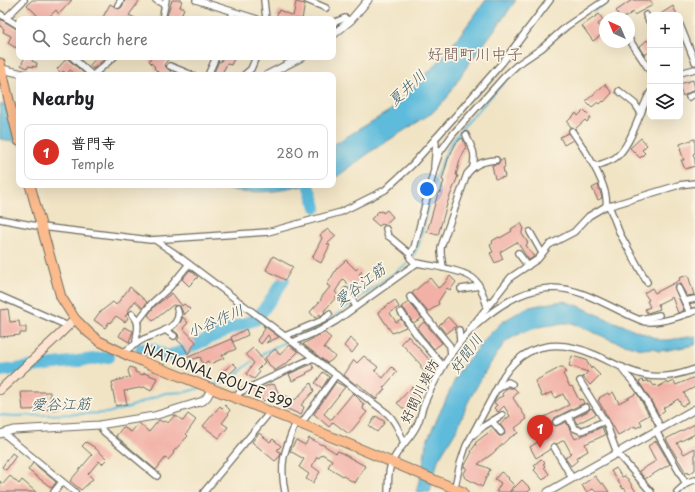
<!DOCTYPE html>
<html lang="en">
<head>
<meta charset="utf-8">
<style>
  :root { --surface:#fff; --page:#f2f2f2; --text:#202124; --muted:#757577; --line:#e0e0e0; --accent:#d93025 }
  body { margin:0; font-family:"Playpen Sans","Klee One",sans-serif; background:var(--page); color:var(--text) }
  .controls { position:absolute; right:12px; top:12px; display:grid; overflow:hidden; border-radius:8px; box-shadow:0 4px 16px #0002 }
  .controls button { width:36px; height:36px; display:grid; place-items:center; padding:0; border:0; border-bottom:1px solid var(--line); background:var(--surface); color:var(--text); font:20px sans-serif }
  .compass { position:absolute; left:599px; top:12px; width:36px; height:36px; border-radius:50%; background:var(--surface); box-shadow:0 4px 16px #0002; rotate:316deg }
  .you { position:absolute; left:427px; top:189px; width:14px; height:14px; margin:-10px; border:3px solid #fff; border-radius:50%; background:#1a73e8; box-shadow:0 0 0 6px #1a73e833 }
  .badge { display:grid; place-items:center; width:26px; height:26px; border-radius:50%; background:var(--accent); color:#fff; font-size:13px; font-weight:700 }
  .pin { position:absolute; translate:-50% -33px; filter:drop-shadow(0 1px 2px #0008) }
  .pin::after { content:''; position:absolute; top:21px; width:14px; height:12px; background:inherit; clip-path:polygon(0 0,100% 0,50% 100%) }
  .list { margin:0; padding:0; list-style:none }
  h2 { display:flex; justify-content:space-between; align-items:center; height:52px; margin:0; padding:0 16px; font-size:17px }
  h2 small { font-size:13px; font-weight:400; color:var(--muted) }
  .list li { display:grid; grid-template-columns:26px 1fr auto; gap:12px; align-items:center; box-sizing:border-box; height:56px; margin:0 8px 8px; padding:0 8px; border:1px solid var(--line); border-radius:8px }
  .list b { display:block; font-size:15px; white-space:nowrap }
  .list p { margin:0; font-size:13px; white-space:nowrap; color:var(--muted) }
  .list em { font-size:13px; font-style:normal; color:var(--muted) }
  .icon { flex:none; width:22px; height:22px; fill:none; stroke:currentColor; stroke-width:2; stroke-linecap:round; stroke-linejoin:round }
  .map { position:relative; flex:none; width:695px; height:492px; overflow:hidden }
  .search { position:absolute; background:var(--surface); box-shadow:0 4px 16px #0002; left:16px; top:16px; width:320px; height:44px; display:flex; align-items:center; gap:10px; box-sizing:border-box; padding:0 14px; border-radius:8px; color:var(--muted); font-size:15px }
  .panel { position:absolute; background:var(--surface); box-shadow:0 4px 16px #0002; left:16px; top:72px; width:320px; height:116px; border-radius:8px }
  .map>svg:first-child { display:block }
  .water { fill:#5ebbdc; stroke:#447384 }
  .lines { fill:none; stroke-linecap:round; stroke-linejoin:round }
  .stream { stroke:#5ebbdc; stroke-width:2 }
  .river { stroke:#5ebbdc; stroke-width:12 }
  .building { fill:#f2b0a6 }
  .minor-casing { stroke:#706c61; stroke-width:8 }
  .tertiary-casing { stroke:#706c61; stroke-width:9 }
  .secondary-casing { stroke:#706c61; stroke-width:10 }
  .trunk-casing { stroke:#706c61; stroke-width:11 }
  .minor { stroke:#fff; stroke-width:5.5 }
  .tertiary { stroke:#fff; stroke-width:7 }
  .secondary { stroke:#fde4d1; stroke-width:8 }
  .trunk { stroke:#fbbb8c; stroke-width:9 }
  .labels { text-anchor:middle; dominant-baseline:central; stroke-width:3.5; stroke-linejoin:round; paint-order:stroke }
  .street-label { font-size:14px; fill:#2b2b2b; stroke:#fcf5e5 }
  .water-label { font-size:15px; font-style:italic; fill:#3d5d69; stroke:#fcf5e5 }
  .quarter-label { font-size:16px; fill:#715a56; stroke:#fcf5e5 }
</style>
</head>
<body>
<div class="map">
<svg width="695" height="492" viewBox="0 0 695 492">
  <rect width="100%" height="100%" fill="#fcf5e5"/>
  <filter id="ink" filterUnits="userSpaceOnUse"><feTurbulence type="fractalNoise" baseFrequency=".025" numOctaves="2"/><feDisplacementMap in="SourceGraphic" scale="8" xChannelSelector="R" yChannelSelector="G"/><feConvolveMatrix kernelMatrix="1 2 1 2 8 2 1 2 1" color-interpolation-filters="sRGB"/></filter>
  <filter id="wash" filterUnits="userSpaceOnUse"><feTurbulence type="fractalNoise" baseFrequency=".012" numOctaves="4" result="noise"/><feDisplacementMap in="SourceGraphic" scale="16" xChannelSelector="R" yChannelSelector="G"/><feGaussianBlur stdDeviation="0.9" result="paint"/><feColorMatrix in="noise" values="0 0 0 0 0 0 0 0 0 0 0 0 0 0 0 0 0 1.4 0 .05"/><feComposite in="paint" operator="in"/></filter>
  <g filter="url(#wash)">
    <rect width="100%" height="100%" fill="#f1e4c5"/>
    <!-- water -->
    <g class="water">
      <polygon points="486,0 516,0 501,21 465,69 446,99 432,113 373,150 338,176 333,178 333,145 391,110 445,55"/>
      <polygon points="0,104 19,109 19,142 0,139"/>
      <path d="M 207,185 L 306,185 C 274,194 239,194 207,185 Z"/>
      <polygon points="563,301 579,306 607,319 660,340 668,340 695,336 695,345 668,350 658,351 654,348 642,349 614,341 572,323 561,323 553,325 542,326 521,333 506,341 486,370 468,402 458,427 438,460 430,492 416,492 423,467 426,443 459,371 486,338 502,322 526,308 544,304"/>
    </g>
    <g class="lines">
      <!-- stream -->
      <g class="stream">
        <polyline points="593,11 613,0"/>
        <path d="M 258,357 C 280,342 304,335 326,322 L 379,284 L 407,264 L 412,258 L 419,244 L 435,179 L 448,148 L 464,126 L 506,80 L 544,49"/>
        <polyline points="213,385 228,381 254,360"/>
        <polyline points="0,415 14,416 107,413 127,408 165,393 186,392 201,388"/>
      </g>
      <!-- river -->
      <g class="river">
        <polyline points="309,185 316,207"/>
        <polyline points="141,349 153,349 166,356 177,353 237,326 257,319 284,280"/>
        <polyline points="0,371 109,357"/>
      </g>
    </g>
    <g id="blocks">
      <!-- building -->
      <g class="building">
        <polygon points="32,0 72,0 59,14 56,10 47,19 35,19 37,15 27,5"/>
        <polygon points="125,0 140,0 129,15 137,19 102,19 110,4 119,9 122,7"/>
        <polygon points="172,0 182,0 180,7 184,8 180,19 166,19"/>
        <polygon points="632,0 650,0 653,5 634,15 633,12 624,18 621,18 616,11"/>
        <polygon points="296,2 305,4 302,19 281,19 276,17 279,10 293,16"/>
        <polygon points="673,6 677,15 659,15"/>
        <polygon points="599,14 603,20 598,24 604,33 593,41 582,26"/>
        <polygon points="0,19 19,30 19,41 16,48 8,43 11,36 3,32 4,29 0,26"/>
        <polygon points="647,40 650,45 650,52 644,55 639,47"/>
        <polygon points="25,57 33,57 32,61 37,63 36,67 28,66 27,68 21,65"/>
        <polygon points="97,57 107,57 93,69 90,65"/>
        <polygon points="152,57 170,57 164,65 174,75 155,75 158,72 154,68 155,67 149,61"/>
        <polygon points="223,57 235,57 231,65 227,64 221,75 213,75 219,61 221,62"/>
        <polygon points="67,58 69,60 86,75 77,75 70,70 67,74 63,71 61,73 57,69"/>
        <polygon points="693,80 695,89 683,96 680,88 680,84"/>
        <polygon points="605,84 612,93 604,102 603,101 600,104 598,102 592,107 586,101"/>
        <polygon points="584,110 591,117 587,122 585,120 575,129 571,127 567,122 576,113 578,116"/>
        <polygon points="568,133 573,140 564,145 560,137"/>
        <polygon points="462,138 463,139 466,147 460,160 456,175 458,176 448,201 438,235 427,232 438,193 440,193 444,181 442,180 448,159 456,143"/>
        <polygon points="641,138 647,145 642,150 645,153 640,158 630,148"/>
        <polygon points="694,139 695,139 695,153 693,154 695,160 695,166 685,169 681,160 684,160 680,149 681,148 680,144"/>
        <polygon points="504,159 505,167 503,168 505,177 495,179 492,165 498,164 500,160"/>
        <polygon points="598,185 602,198 598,200 592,188"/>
        <polygon points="387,210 393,217 384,225 382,224 379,226 371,219 379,211 380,212 382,211 383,213"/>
        <polygon points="521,223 524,229 522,231 522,234 528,243 526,245 534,257 529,260 517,242 500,252 503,259 495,263 490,253 493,252 490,245 493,243 492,241 499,237 500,238 512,231 511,229"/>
        <polygon points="328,229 336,236 327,244 330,245 321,263 312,258 322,238 320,235"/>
        <polygon points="273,256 293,267 285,280 266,270"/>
        <polygon points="346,260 356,270 358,268 362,272 359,274 363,278 353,289 343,279 335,292 338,295 324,311 325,312 321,316 320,314 315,318 310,312 321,300 321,298 330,287 327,285 337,268"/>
        <polygon points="190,270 198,277 189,286 182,279"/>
        <polygon points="688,275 694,295 687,296 680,284 676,284 674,287 684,310 678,313 672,297 658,304 660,309 647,313 645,309 650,307 647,301 649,300 644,293 652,288 655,293 680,280 679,278"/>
        <polygon points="450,276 456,282 450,290 447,288 438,302 439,304 428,312 412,293 430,278 438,288 444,284"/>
        <polygon points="130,287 147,302 143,308 135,301 127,312 128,313 125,316 128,318 125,322 116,316 110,323 109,322 105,328 94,320 99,313 113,302 116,305"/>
        <polygon points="172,293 182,306 184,304 190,309 184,315 180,306 173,305 153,321 148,315 155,306"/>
        <polygon points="395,300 399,307 390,313 396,322 401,319 406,327 392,333 378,312"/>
        <polygon points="409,302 422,318 413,323 405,310 401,307"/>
        <polygon points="8,309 10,322 19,321 20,327 26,327 26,333 20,333 20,335 0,337 0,310"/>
        <polygon points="183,317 188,323 183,328 196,342 188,354 183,345 177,340 179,338 178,334 173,330 180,323"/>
        <polygon points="448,317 456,326 446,334 439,325"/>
        <polygon points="424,322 442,343 434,349 417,328"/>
        <polygon points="263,325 279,337 266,343 270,339 268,335 261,344 257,340 265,329"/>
        <polygon points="124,327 133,331 129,342 119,336"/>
        <polygon points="246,329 248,335 233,342 231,337"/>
        <polygon points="323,333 325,333 331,338 324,348 335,356 332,360 327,363 303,344"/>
        <polygon points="408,336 435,366 431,370 434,374 430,379 421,368 421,365 401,343"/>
        <polygon points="350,338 358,345 352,353 344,346"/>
        <polygon points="231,339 236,349 222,355 224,358 210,364 208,361 203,364 200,357 187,361 186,358"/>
        <polygon points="289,345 298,352 287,363 274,371 271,366 270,366 265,358 275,349 280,355"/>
        <polygon points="253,348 265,362 257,370 260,372 254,379 246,374 254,363 246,354"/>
        <polygon points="364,356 378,367 375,371 383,378 392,367 397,372 383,388 385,389 376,399 357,383 356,385 344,375 354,360 357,363"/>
        <polygon points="572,356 586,360 591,369 592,367 600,375 590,385 583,377 588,372 569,366"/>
        <polygon points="233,363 237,367 225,378 221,373"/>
        <polygon points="312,364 314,369 306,373 307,374 292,381 289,374"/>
        <polygon points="130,367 135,369 135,372 143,375 144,373 157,378 151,391 144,387 124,391 127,404 116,406 112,387 113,387 112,382 130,377 128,371"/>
        <polygon points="561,367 563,367 566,372 563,374 570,387 572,386 579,400 582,399 584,403 554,418 552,421 552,424 556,426 566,422 575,439 602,427 605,435 585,444 588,451 576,458 578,460 571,466 565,458 571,453 564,440 557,444 552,444 549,450 536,458 530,447 544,438 536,421 569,405 563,394 555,398 552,392 542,397 535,381"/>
        <polygon points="323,372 329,377 322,388 315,383"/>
        <polygon points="695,377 695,387 684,393 689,403 682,406 678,399 663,408 665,410 659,415 648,396 639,382 642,380 644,382 647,380 647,382 651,382 654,386 656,385 658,387 667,382 668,384 674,381 676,385"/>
        <polygon points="336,382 345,387 324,414 331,420 353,393 360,400 360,401 364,404 363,409 367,412 349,434 333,422 329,427 314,414"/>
        <polygon points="311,383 314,391 301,405 304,407 301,415 268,400 266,399 264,401 255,393 261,387 262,388 271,384 272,385 274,384 282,400 284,395 295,400"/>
        <polygon points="412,387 421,395 407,412 397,403"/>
        <polygon points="507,388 514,388 518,392 513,398 527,419 515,428 518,433 509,438 492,454 478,464 490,469 482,487 464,477 465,475 463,475 467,468 464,467 472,452 471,451 476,444 475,443 493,429 499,436 502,436 505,434 504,430 500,424 510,416 504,406 498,412 494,408 497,405 494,403 498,398 503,396 502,394"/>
        <polygon points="21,392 50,392 50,402 57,402 57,409 23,410"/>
        <polygon points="613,392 619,403 637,393 649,415 640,420 642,425 636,428 635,426 618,435 598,400 600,399 599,398 606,394 608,393 609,395"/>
        <polygon points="225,405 230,410 228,413 229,414 222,423 228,427 219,438 203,426 220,406 222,408"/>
        <polygon points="591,408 596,414 577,424 574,418 588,411"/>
        <polygon points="188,414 196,420 186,434 188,436 173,452 174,453 168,460 165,458 156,470 116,436 123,427 131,432 139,423 149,432 159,420 163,422 165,421 168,423 175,415 183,421"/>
        <polygon points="376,416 385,422 377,432 369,426"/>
        <polygon points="695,424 695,434 677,443 684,454 695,448 695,470 689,474 688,472 686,473 666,439"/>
        <polygon points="259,433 270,442 273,439 281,446 277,450 281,453 280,456 275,461 252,442"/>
        <polygon points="309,438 322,445 322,444 336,453 338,451 365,466 355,483 328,467 332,460 322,454 319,458 317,457 312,466 320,472 313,483 306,479 309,474 299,467 304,459 290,451 296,440 305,445"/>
        <polygon points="656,441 670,464 645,479 639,471 656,461 648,446"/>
        <polygon points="86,442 94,447 107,459 102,464 99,461 88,474 93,479 81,490 70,481 92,455 82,446"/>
        <polygon points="12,453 16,456 6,470 2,467"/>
        <polygon points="541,459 545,463 543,464 545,466 544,467 549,474 543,480 534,470 536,468 534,465"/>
        <polygon points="33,463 56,482 52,488 28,470"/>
        <polygon points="616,468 622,477 624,476 628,479 636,492 627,492 624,488 623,489 611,471"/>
        <polygon points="501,472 509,478 508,479 514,485 509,492 496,492 501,483 495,479"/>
        <polygon points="10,476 19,484 22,480 36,492 0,492 0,481 3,484"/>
        <polygon points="595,476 601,484 603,483 609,492 596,492 593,489 586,492 582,485"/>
        <polygon points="522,480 531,489 528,492 510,492"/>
      </g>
    </g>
  </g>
  <g filter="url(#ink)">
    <use href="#blocks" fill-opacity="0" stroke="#706c61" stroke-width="1"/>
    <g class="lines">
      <!-- minor casing -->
      <g class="minor-casing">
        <g id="minor">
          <polyline points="156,0 165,5"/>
          <polyline points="196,0 257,19"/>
          <polyline points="264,0 266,19"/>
          <polyline points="307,0 326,8"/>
          <polyline points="118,5 121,0"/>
          <polyline points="0,14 19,26"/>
          <polyline points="646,15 650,23"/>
          <polyline points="6,18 24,0"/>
          <polyline points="162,19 166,0"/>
          <polyline points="231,19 233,12"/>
          <polyline points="333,23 345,18 350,21"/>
          <polyline points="680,25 695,62"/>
          <polyline points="629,39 650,71"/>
          <polyline points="72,57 92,75"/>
          <polyline points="170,66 192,75"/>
          <polyline points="680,73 695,69"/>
          <polyline points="93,75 114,57"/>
          <polyline points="208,75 216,57"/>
          <polyline points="244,75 251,69 256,57"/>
          <polyline points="619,91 635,104 641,113"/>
          <polyline points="689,97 695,94"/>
          <path d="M 466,135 C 472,149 476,151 473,167"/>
          <path d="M 595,166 C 602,164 609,162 615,158 C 631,147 640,110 650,93"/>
          <polyline points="434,167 436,144 435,139"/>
          <polyline points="606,206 613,205 679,185 695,183"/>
          <polyline points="609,206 620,234 647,282"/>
          <polyline points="0,219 42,227 150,240 268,232 341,212 385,190 412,165 502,63 550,0"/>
          <polyline points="386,229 388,236 391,238 410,254 410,258 415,263"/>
          <polyline points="530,232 542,253"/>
          <path d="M 155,240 L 173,252 L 388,414 C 396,422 400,432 404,443"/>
          <polyline points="518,253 528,266"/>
          <polyline points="410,254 414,248 435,166 440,152 453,134 504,77 517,65 542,48 567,26 605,0"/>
          <path d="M 443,268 L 441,253 L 441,247 L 467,174 C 475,164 483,161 496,160"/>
          <polyline points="678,288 690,313"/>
          <polyline points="461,289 479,286"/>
          <polyline points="346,291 356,306"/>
          <polyline points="0,296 68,326"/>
          <polyline points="410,297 450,346 451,355"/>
          <polyline points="685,301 695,299"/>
          <polyline points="401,312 416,334 443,366"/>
          <path d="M 132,314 C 143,326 135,332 136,344"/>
          <polyline points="642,319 659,315"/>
          <polyline points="138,321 152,303 170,287 189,264"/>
          <path d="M 470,329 L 511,277 L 538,259 L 549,245 L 574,232 L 589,216 L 606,206 C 610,186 583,147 572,131"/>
          <polyline points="165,330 174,336"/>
          <polyline points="459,330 460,341"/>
          <polyline points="285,336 323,320 329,314"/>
          <path d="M 293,342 L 319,331 L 336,321 L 417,263 C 431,266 467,270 476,281 C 482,288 484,298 487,306"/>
          <path d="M 122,353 C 129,349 136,343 144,339 C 155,334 185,327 177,309"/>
          <path d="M 622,367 C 623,374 629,376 633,382 C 645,395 652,412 661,428"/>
          <polyline points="580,381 606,423 617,453 651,492"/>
          <polyline points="498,389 508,382 512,384"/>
          <polyline points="235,398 240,392 313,358"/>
          <polyline points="568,416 574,428 581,431 605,421"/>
          <polyline points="492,421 501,432"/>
          <polyline points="556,422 586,407"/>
          <polyline points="301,424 336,375"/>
          <polyline points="99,425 104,432 157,476"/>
          <polyline points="656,431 686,484"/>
          <polyline points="3,433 75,492"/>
          <polyline points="473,435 484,426 502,415"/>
          <polyline points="554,447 572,478"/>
          <path d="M 454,491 L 460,464 L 466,446 L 504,375 C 526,343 558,339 593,354 C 610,361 626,371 644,375 C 662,379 678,375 695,369"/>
          <polyline points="54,492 62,482"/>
          <polyline points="204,492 270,412"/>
          <path d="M 285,492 C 279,461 285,450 296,422"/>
          <path d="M 388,492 C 389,482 387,472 392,462 C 398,448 411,438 417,425 C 420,419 421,413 423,407 C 428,393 436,379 443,367 C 463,331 509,289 552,288 C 586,288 614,311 645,322 C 662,323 679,317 695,311"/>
          <polyline points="677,492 688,482 695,480"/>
        </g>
      </g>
      <!-- tertiary casing -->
      <g class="tertiary-casing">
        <g id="tertiary">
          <polyline points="333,35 351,20 368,0"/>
          <polyline points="2,69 27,75"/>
          <polyline points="267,75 302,57"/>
          <polyline points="0,434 14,430 99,425 154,416 203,401 207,397 212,388"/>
          <polyline points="548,492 695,409"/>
        </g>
      </g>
      <!-- secondary casing -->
      <g class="secondary-casing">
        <polyline id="secondary" points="0,390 58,336 75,319"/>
      </g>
      <!-- trunk casing -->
      <g class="trunk-casing">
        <g id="trunk">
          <polyline points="0,63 19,141"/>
          <polyline points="30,185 61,297 75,319 89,333 99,341 129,356 296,422 463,492"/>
        </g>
      </g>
      <!-- minor -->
      <use href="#minor" class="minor"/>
      <!-- tertiary -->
      <use href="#tertiary" class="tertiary"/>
      <!-- secondary -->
      <use href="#secondary" class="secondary"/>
      <!-- trunk -->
      <use href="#trunk" class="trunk"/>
    </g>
  </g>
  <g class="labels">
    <!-- street labels -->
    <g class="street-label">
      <text transform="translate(218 376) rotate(21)">NATIONAL ROUTE 399</text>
      <text transform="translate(419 391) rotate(-64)">好間川堤防</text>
    </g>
    <!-- water labels -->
    <g class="water-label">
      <text transform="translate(406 87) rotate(-43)">夏井川</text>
      <text transform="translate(359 284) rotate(-37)">愛谷江筋</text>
      <text transform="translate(215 320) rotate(-23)">小谷作川</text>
      <text transform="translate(465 353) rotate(-54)">好間川</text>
      <text transform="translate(61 403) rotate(-1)">愛谷江筋</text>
    </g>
    <!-- quarter labels -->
    <g class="quarter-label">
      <text x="475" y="53">好間町川中子</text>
    </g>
  </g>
</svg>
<div class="controls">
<button>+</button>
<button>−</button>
<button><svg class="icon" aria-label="layers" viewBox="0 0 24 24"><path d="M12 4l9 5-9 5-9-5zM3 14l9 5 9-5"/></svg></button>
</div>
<svg class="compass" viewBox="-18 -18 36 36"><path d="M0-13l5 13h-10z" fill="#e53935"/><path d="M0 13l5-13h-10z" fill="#757577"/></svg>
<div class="you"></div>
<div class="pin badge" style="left:540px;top:448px">1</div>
<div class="search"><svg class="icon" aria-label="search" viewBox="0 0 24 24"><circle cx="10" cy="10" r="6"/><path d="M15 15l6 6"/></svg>Search here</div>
<section class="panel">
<h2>Nearby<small></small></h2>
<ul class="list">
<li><span class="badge">1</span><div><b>普門寺</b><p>Temple</p></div><em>280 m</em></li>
</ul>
</section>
</div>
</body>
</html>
